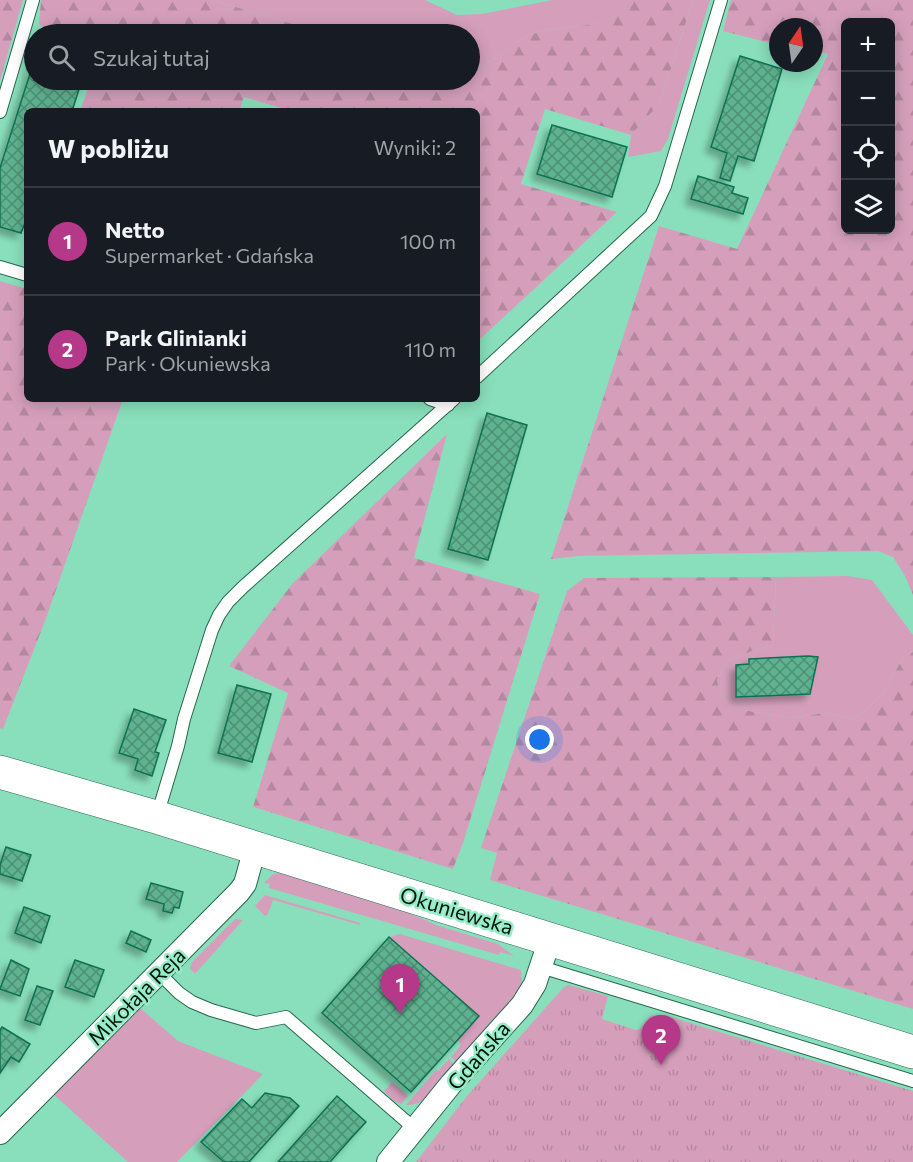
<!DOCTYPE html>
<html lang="pl">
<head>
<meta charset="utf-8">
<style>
  :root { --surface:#171b24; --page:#242831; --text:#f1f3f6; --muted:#9ea1a6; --line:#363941; --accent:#b63989 }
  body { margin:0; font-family:Commissioner,sans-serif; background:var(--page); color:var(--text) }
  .controls { position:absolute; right:18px; top:18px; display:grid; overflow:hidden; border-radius:9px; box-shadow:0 3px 15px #0003 }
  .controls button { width:54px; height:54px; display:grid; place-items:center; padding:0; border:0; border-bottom:2px solid var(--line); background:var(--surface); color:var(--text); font:30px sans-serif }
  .compass { position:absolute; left:769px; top:18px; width:54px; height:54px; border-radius:50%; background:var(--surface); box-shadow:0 3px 15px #0003; rotate:13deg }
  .you { position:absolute; left:540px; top:740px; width:21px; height:21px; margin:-15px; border:4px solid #fff; border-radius:50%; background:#1a73e8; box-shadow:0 0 0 9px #1a73e833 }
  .badge { display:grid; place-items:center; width:39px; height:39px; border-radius:50%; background:var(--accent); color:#fff; font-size:20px; font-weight:700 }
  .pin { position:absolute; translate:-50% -50px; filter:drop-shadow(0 2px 3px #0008) }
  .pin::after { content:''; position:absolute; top:32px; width:21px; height:18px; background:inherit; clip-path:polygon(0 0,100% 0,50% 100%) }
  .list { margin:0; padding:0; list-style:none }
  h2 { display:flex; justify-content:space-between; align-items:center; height:78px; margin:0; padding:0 24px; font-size:26px }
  h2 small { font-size:20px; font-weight:400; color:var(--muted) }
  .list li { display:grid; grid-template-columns:39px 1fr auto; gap:18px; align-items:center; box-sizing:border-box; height:108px; padding:0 24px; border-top:2px solid var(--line) }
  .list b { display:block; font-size:22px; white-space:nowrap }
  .list p { margin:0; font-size:20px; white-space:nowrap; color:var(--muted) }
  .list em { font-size:20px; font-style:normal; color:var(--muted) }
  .icon { flex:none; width:33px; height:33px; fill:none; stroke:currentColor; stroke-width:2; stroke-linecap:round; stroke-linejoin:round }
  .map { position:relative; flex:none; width:913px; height:1162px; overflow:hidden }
  .search { position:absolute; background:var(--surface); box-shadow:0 3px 15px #0003; left:24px; top:24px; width:456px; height:66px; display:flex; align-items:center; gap:15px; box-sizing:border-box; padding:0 21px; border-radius:33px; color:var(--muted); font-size:22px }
  .panel { position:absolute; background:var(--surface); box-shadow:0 3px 15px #0003; left:24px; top:108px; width:456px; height:294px; border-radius:9px }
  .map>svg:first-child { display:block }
  .grass { fill:#d59fbc }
  .forest { fill:url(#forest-firs); fill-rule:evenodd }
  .park { fill:url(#park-tufts) }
  .building { fill:url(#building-cross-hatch); stroke:#0c7152; stroke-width:1.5; filter:url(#shadow) }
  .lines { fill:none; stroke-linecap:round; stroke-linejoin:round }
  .service-casing { stroke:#25684f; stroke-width:14 }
  .minor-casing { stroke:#25684f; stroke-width:24 }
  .secondary-casing { stroke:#25684f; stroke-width:34 }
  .service { stroke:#fff; stroke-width:12 }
  .minor { stroke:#fff; stroke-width:22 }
  .secondary { stroke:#fff; stroke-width:33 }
  .labels { text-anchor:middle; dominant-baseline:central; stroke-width:5; stroke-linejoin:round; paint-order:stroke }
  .street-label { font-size:21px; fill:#00130a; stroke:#96ecc7 }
</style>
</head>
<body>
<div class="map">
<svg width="913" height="1162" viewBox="0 0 913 1162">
  <defs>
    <pattern id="forest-firs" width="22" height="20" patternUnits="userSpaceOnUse" patternTransform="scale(1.5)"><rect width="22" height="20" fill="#d59fbc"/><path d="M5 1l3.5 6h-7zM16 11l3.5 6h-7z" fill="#b588a0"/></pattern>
    <pattern id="park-tufts" width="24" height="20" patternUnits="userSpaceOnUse" patternTransform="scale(1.5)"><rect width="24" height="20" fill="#d59fbc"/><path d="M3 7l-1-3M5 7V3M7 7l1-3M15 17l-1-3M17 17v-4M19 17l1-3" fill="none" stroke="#b588a0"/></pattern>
    <pattern id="building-cross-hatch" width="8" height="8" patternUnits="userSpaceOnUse" patternTransform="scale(1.5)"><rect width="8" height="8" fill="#5fb290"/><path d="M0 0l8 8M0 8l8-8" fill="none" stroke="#4c9074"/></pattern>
    <filter id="shadow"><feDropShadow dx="-5.5" dy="5.5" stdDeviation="3" flood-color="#0004"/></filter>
  </defs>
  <rect width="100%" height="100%" fill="#89dfbb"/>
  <!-- grass -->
  <g class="grass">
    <path d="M 212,0 L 425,0 L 457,15 L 482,14 L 552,0 L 630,0 C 616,29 569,25 542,31 C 515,37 498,64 470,70 L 470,34 L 327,34 Z"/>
    <polygon points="693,0 710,0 668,139 661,151 628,157 631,135 660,103"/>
    <polygon points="848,576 872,580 913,635 913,652 904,656 882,695 855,719 825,713 790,718 737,709 721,696 717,680 728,660 755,650 773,645 776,577"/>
    <polygon points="287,871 369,896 439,926 498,944 514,956 500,952 499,955 269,888 270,884 264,883 273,874"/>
    <polygon points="265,895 360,923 360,925 273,900 268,914 265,916 255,906"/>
    <polygon points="235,919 243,920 195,974 190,968 192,962"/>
    <polygon points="400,934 521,970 522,983 519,992 458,1064 451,1057 461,1045 457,1040 478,1016 389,937"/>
    <polygon points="139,1007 178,1041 263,1074 177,1162 128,1162 52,1093"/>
    <path d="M 449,1059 L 456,1067 C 443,1081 428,1106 406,1105 L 436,1070 L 438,1071 Z"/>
    <polygon points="392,1082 408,1096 401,1104 394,1101 384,1091"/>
  </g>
  <!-- forest -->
  <g class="forest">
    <polygon points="0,0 23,0 0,81"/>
    <polygon points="41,0 212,0 327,34 51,34 39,24"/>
    <path d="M 630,0 L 693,0 L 660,103 L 631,135 L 545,109 L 521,184 L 617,212 L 477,342 L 477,111 L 292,111 L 244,97 L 239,111 L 80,111 L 91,80 L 470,80 L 470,70 C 498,64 515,37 542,31 C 569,25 615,29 630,0 Z"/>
    <path d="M 731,0 L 913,0 L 913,595 L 905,576 L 893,557 L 878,551 L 578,556 L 551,559 L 659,226 L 737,249 L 828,54 L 814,51 L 814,27 L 778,27 L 778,45 L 723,31 ZM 846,22 L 890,22 L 890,230 L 846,230 Z"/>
    <polygon points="0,281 27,289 27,399 123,399 45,621 3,729 0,728"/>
    <polygon points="447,434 414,558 540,594 463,843 453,869 253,807 288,693 229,666 293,583"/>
    <polygon points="776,577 773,645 755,650 728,660 717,680 721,696 737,709 790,718 825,713 855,719 882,695 904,656 913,652 913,1009 490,880 497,853 481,848 567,591 584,578"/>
  </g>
  <!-- park -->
  <polygon class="park" points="568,985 608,996 602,1019 636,1030 640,1029 650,1016 664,1015 913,1091 913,1162 416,1162 467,1096 563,988"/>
  <!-- building -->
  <g class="building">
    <polygon points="740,56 782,69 754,161 738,156 730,181 720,178 727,153 711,147"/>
    <polygon points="34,61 34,80 82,80 72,111 27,111 27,218 21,233 0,227 0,168"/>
    <polygon points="552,125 627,147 612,197 537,174"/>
    <polygon points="698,176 734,187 732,193 748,198 743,214 691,199"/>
    <polygon points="487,413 527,425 488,560 448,549"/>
    <polygon points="808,656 818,657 810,694 736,697 736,665 749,664 749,659"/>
    <polygon points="237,685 271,694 252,762 218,753"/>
    <polygon points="134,709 166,720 155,752 159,753 152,776 135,770 138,759 119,753"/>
    <polygon points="6,847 31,855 22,881 0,874 0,865"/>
    <polygon points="151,883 183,892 179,908 174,907 172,913 163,911 164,904 146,899"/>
    <polygon points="24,907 50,916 41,943 15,933"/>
    <polygon points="131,931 151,940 146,952 126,943"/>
    <polygon points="389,937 479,1016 411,1092 322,1013"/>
    <polygon points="11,960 29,969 20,996 0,989"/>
    <polygon points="75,960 104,970 94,997 65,987"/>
    <polygon points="37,986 53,991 40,1025 25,1020"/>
    <polygon points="2,1027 30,1044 19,1062 11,1057 0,1073 0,1030"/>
    <polygon points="265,1093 290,1098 299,1106 249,1162 224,1162 201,1142 242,1099 252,1108"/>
    <polygon points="337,1096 366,1122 353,1136 330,1162 278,1162"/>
  </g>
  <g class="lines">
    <!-- service casing -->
    <g class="service-casing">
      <g id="service">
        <polyline points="0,112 33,0"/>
        <polyline points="0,267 27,275"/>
        <polyline points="477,377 651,216 665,186 721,0"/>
        <polyline points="430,399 448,405"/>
        <polyline points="157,816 178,746 184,719 212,630 219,615 228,602 243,587 454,399"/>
        <polyline points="541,967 913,1081"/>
        <polyline points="159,973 179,993 192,1002 211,1010 256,1023 286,1017 415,1129"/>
      </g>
    </g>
    <!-- minor casing -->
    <g class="minor-casing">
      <g id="minor">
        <polyline points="0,1133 239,892 245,884 255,848"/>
        <polyline points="388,1162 451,1084 522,1005 535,984 550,939"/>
      </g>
    </g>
    <!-- secondary casing -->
    <g class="secondary-casing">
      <polyline id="secondary" points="0,772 156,817 913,1052"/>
    </g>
    <!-- service -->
    <use href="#service" class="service"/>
    <!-- minor -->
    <use href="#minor" class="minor"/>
    <!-- secondary -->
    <use href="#secondary" class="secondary"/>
  </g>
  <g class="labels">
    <!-- street labels -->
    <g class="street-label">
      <text transform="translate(457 910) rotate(17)">Okuniewska</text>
      <text transform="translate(136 996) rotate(-45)">Mikołaja Reja</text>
      <text transform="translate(478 1055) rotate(-49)">Gdańska</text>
    </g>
  </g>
</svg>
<div class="controls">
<button>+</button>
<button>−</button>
<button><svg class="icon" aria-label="locate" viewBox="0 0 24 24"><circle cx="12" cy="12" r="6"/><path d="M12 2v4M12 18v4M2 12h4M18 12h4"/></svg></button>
<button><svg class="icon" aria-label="layers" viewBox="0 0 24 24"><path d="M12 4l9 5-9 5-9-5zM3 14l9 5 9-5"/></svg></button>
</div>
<svg class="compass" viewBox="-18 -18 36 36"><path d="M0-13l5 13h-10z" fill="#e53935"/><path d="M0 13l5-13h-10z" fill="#9ea1a6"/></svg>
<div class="you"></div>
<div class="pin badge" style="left:400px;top:1014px">1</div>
<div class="pin badge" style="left:661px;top:1065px">2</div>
<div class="search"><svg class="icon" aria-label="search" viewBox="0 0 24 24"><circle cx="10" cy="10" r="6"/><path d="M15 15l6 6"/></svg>Szukaj tutaj</div>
<section class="panel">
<h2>W pobliżu<small>Wyniki: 2</small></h2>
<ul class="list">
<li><span class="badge">1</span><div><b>Netto</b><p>Supermarket · Gdańska</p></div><em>100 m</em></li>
<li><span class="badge">2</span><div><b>Park Glinianki</b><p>Park · Okuniewska</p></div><em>110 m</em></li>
</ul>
</section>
</div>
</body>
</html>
